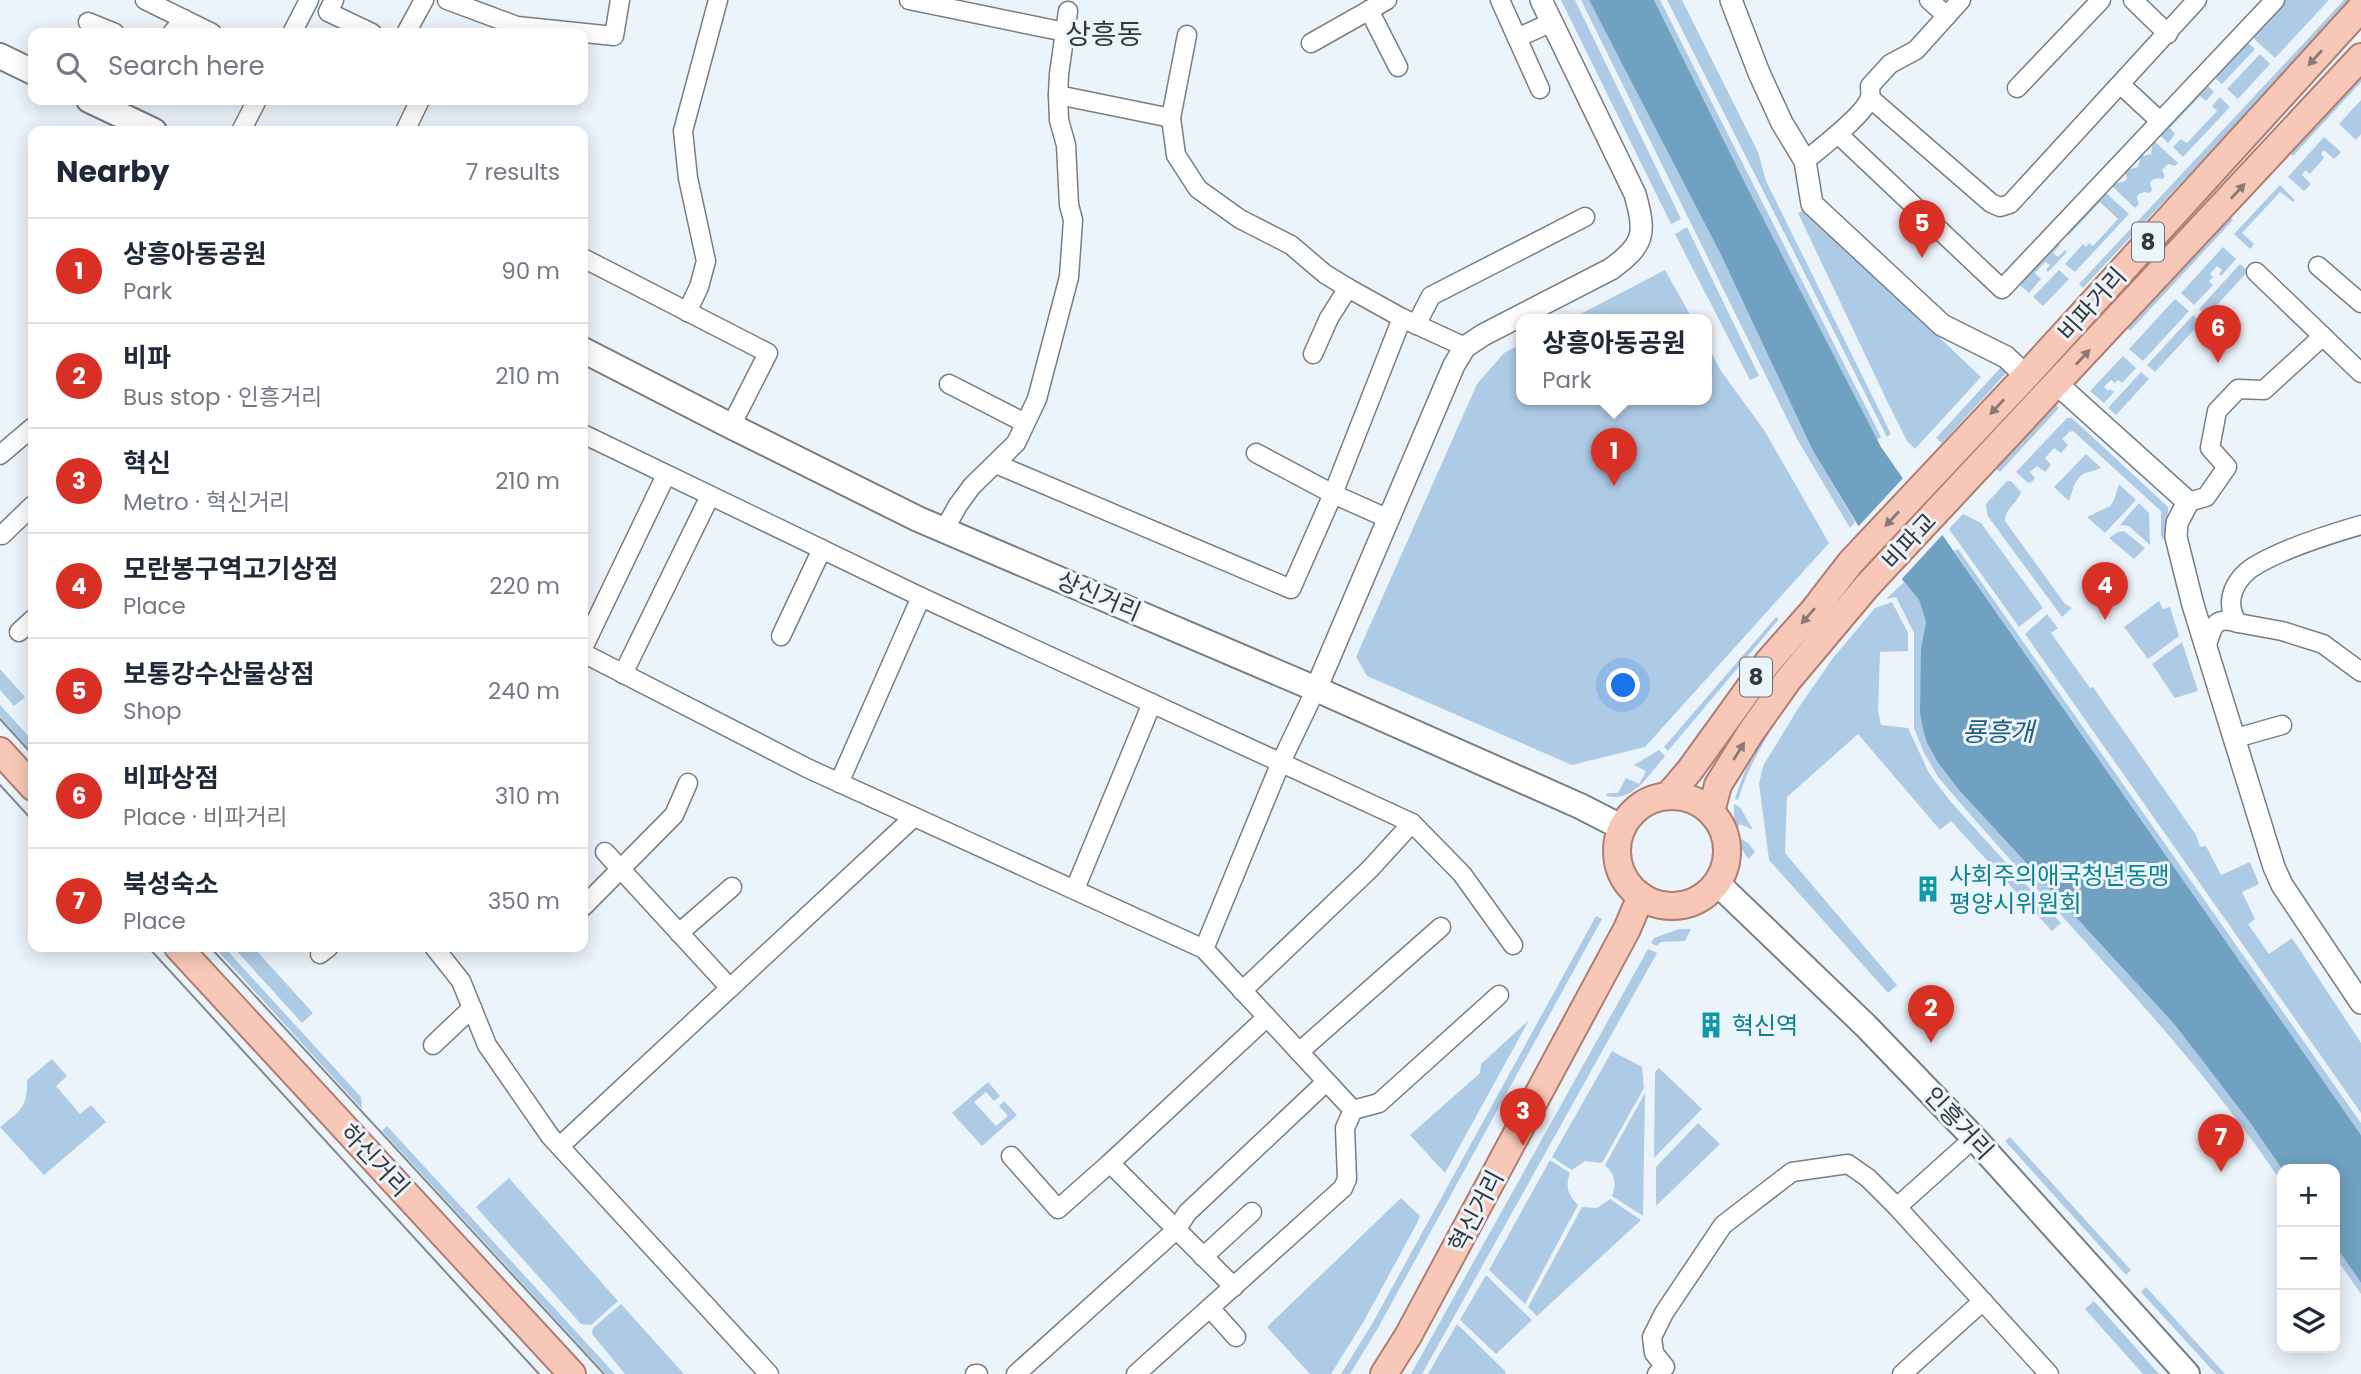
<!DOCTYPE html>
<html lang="en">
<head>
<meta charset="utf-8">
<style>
  :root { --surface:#fff; --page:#f6f6f7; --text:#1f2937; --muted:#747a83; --line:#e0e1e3; --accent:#d93025 }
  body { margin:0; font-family:Poppins,"Noto Sans KR",sans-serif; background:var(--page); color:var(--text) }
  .controls { position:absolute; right:21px; bottom:21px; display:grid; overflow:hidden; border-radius:14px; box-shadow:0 4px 18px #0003 }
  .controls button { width:63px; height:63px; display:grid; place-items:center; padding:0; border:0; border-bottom:2px solid var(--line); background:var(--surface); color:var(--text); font:35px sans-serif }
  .you { position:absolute; left:1624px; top:686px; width:24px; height:24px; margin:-18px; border:5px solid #fff; border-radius:50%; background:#1a73e8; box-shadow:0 0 0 10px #1a73e833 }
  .badge { display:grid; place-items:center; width:46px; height:46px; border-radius:50%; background:var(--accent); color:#fff; font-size:23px; font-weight:700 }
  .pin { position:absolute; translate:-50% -58px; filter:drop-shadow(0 2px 4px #0008) }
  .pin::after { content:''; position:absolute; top:37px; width:24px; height:21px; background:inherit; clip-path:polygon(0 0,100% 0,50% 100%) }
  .popup { position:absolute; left:1516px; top:314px; width:196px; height:91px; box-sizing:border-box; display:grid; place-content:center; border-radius:14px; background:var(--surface); filter:drop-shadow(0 2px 5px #0005); font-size:23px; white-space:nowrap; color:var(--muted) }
  .popup b { font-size:26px; color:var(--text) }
  .popup::after { content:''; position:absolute; left:50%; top:100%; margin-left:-14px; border:14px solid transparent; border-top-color:var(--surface) }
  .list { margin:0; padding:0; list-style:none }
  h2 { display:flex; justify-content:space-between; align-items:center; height:91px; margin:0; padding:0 28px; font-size:30px }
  h2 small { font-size:23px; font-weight:400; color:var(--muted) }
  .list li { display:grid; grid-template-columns:46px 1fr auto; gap:21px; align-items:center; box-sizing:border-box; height:105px; padding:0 28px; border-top:2px solid var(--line) }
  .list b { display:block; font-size:26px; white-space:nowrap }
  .list p { margin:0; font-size:23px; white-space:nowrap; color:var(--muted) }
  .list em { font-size:23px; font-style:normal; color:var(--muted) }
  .icon { flex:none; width:38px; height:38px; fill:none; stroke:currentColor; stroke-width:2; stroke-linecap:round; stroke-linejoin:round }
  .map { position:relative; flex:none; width:2361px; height:1374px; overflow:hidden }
  .search { position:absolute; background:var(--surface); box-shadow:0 4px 18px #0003; left:28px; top:28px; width:560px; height:77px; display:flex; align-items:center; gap:18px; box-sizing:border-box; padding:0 24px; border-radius:14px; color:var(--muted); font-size:26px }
  .panel { position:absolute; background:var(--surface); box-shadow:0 4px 18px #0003; left:28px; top:126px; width:560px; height:826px; border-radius:14px }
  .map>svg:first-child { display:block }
  .green { fill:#aecbe5 }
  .water { fill:#70a1c1 }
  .pier { fill:#ecf4fb }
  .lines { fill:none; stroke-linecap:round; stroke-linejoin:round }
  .minor-casing { stroke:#777e84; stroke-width:21 }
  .tertiary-casing { stroke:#777e84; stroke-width:24 }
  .secondary-casing { stroke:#777e84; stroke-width:28 }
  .primary-casing { stroke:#af7e6e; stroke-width:30 }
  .minor { stroke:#fff; stroke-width:18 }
  .tertiary { stroke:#fff; stroke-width:21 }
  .secondary { stroke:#fff; stroke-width:24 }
  .primary { stroke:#f7c8b8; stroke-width:26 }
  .tram { stroke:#83898d; stroke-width:2 }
  .oneway { fill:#8c7973 }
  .labels { text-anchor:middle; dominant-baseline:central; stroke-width:6; stroke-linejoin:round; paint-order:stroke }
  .shield { fill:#ecf4fb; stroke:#6c7075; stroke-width:2 }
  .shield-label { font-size:23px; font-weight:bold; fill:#35383b }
  .street-label { font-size:24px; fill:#35383b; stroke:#ecf4fb }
  .culture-label { font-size:24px; fill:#0d838f; stroke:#ecf4fb; text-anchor:start }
  .water-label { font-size:26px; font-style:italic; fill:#205b7c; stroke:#ecf4fb }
  .quarter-label { font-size:28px; fill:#35383b; stroke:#ecf4fb }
</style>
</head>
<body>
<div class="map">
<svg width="2361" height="1374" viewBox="0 0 2361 1374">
  <rect width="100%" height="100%" fill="#ecf4fb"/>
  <!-- green -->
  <g class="green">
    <polygon points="1561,0 1575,0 1681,219 1671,224"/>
    <polygon points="1581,0 1589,0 1721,255 1813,451 1855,522 1850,528 1797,439"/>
    <polygon points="1654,0 1660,0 1881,437 1877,440 1747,187"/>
    <polygon points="1667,0 1682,0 1758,152 1766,181 1891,434 1887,437"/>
    <polygon points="2284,0 2329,0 2275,58 2251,36"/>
    <polygon points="2344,0 2352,0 2083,288 2079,284"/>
    <polygon points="2246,41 2255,49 2222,84 2213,76"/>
    <polygon points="2260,54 2270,64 2238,99 2227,89"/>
    <polygon points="2361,72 2361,82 2293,156 2288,151"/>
    <polygon points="2206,84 2214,92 2206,101 2200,96 2170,128 2175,134 2168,143 2159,134"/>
    <polygon points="2220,97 2230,107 2183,157 2173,147 2181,139 2187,143 2217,111 2212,106"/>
    <polygon points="2361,100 2361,134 2356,140 2339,124"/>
    <polygon points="2324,137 2341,152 2334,159 2324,150 2321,154 2324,158 2310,174 2305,170 2302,175 2311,184 2304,191 2288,177"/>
    <polygon points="2153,140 2178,163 2175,166 2168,164 2162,170 2165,177 2162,179 2158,178 2152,180 2150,183 2152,190 2149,193 2145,192 2139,194 2137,197 2139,204 2135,208 2111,185 2114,182 2118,183 2125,181 2127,178 2124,171 2128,168 2131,169 2138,167 2140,160 2138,157 2140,154 2144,156 2151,154 2152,147 2150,143"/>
    <polygon points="2280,185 2295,200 2293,202 2280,192 2242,233 2254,244 2250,249 2234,234"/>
    <polygon points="2105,192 2129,214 2075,272 2065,264 2083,244 2086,247 2089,243 2093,246 2118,219 2100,202 2069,235 2066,233"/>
    <polygon points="1805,210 1981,377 1915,449 1907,441 1888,403 1798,213"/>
    <polygon points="2228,215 2233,220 2130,331 2125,326"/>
    <polygon points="1687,227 1759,376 1750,380 1675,234"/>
    <polygon points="2058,243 2060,245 2053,253 2058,257 2065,250 2067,252 2048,272 2046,270 2050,265 2045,262 2035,273 2041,279 2029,293 2020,285"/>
    <polygon points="2223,247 2236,259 2221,276 2219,274 2222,270 2217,266 2210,274 2213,277 2209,281 2213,285 2194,305 2181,293"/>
    <polygon points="2240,264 2248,271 2207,316 2199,309"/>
    <polygon points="1665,270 1693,320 1569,320"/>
    <polygon points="2059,270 2069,279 2043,306 2033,297"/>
    <polygon points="2175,299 2189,311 2143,361 2129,349"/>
    <polygon points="2193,315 2201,322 2155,372 2147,365"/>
    <polygon points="1521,344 1521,400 1707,400 1707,345 1721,371 1764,430 1829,543 1645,747 1572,765 1367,676 1356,657 1477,384 1504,353"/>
    <polygon points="2123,356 2136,368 2122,383 2118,380 2115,383 2111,380 2104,387 2108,391 2110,389 2114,392 2104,403 2090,391"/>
    <polygon points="2002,366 2008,371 1942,443 1936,438"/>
    <polygon points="2141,372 2149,379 2116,415 2108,408"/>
    <polygon points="2053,402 2059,408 2000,472 1994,466"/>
    <polygon points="2067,418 2072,418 2168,507 2167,540 2163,539 2161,536 2161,511 2073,431 2069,432 2062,439 2068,445 2061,453 2054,448 2045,458 2051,465 2045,472 2037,466 2030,472 2035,478 2032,482 2028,483 2016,472"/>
    <path d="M 2086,454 L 2101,468 C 2095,471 2089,471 2083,474 C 2073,481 2073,492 2069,501 L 2054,487 Z"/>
    <path d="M 2007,481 L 2011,481 L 2021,492 C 2018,503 2005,508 2005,521 L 2065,604 L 2072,608 L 2062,617 L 1987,515 L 1986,504 Z"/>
    <polygon points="2119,484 2136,500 2105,533 2087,517 2110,506 2114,500"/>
    <polygon points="2139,503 2149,513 2150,545 2129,526 2120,525"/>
    <polygon points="1963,514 1981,523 2043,608 2019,627 1949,529"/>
    <polygon points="2124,531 2145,548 2134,559 2109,538 2118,532"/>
    <polygon points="1958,549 2361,1123 2361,1135 1954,551"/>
    <path d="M 1904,582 L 1919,600 L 1926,622 L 1921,648 L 1927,743 L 1938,763 L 1959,790 L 2175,1025 L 2251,1124 L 2282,1169 L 2282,1183 C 2183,1034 2052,913 1938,777 L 1924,753 L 1914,728 L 1914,633 L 1896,597 L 1886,599 Z"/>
    <polygon points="2159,601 2163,609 2170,607 2179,636 2148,659 2124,627"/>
    <polygon points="1892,602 1908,633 1908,651 1880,652 1878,711 1881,725 1908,728 1929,773 1950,801 2061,923 2052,931 1951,821 1940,830 1858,734 1787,797 1785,853 1897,985 1888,993 1769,860 1759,784 1763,766 1799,707 1833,658 1875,608"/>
    <polygon points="2047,614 2058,628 2051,633 2090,688 2093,687 2196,835 2200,847 2206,846 2221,875 2250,862 2259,884 2242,892 2255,919 2248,924 2269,954 2292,938 2361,1043 2361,1113 2025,634"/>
    <polygon points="1776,617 1779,619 1668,751 1664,747"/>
    <polygon points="2182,642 2198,691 2175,698 2152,664"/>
    <path d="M 1824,654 C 1793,698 1753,748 1738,800 L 1735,799 C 1751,744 1788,698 1824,654 Z"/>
    <polygon points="0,669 25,697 14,706 0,690"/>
    <polygon points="0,705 33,741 33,753 0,717"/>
    <path d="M 1659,750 L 1665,756 C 1649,774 1634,803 1606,796 L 1608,793 L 1618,793 L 1626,778 L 1639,784 L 1646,771 L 1634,765 Z"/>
    <polygon points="1734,804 1740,807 1753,830 1740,824 1735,835 1748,843 1755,852 1748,859 1734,836"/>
    <polygon points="1596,916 1602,919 1378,1328 1350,1374 1341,1374 1372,1324"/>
    <polygon points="1679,929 1691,929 1685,941 1661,942 1657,946 1651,943 1654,938"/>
    <polygon points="214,947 224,947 361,1097 362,1109"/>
    <polygon points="233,947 253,947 313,1013 302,1023"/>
    <polygon points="1648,949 1657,953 1422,1374 1411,1374"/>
    <polygon points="1529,1020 1445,1173 1410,1135 1480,1073 1481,1064"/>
    <polygon points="1612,1051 1642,1067 1644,1088 1602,1163 1585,1161 1572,1170 1552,1157"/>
    <path d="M 52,1059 L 67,1076 L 56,1086 L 80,1114 L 91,1105 L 106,1122 L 44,1175 L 0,1127 C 20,1111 28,1107 27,1080 Z"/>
    <polygon points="1659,1068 1702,1109 1654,1158 1655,1072"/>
    <polygon points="988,1082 1000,1096 994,1101 986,1092 974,1102 996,1126 1008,1116 999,1106 1004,1101 1017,1115 982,1146 952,1113"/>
    <path d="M 1645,1093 L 1643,1214 L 1643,1216 L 1612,1196 C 1617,1184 1615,1174 1605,1165 Z"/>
    <polygon points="1698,1123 1720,1144 1656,1206 1656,1167"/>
    <polygon points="387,1126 615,1374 606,1374 382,1131"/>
    <polygon points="2010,1137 2131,1270 2126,1275 2005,1141"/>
    <path d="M 1550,1160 L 1570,1173 C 1565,1186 1568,1195 1578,1205 L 1525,1304 L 1489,1270 Z"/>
    <polygon points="509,1178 618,1301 591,1325 581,1324 476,1207"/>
    <polygon points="1401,1198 1420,1216 1416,1225 1364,1321 1331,1374 1310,1374 1267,1327"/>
    <polygon points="1610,1199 1641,1220 1537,1316 1528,1307 1582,1207 1597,1208"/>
    <polygon points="2335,1245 2361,1283 2361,1294 2335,1257"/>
    <polygon points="1486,1275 1532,1320 1496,1354 1460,1320"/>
    <polygon points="2146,1287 2225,1374 2216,1374 2141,1292"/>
    <polygon points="2094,1301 2159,1374 2143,1374 2085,1309"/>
    <polygon points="621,1304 684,1374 625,1374 592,1334 593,1328"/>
    <polygon points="1457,1324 1506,1372 1505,1374 1428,1374"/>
  </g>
  <!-- water -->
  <polygon class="water" points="1589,0 1654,0 1747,187 1881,447 2361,1135 2361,1283 2335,1245 2335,1169 2282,1169 2251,1124 2175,1025 1959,790 1938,763 1927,743 1923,729 1920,712 1921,648 1926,622 1919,600 1859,527 1813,451 1721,255"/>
  <!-- pier -->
  <polygon class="pier" points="1905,476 1945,532 1899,582 1856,529"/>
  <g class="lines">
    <!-- minor casing -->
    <g class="minor-casing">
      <g id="minor">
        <polyline points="145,0 212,33"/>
        <polyline points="334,0 328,12 372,33"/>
        <polyline points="447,0 517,26 614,36 620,0"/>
        <polyline points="909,0 1065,32"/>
        <polyline points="1500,0 1540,89"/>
        <polyline points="1929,0 1947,16"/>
        <polyline points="2133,0 2168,34"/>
        <polyline points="1369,10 1398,67"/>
        <polyline points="88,22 115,33"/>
        <polyline points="172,33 184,19"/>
        <polyline points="292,33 309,0"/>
        <polyline points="406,33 424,0"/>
        <polyline points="1187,35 1171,118 1176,155 1198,189 1240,219 1291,245 1325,274 1348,288 1402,318 1465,347"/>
        <polyline points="1517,38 1552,22"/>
        <polyline points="1311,43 1387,0"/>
        <polyline points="2121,85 2160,121"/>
        <polyline points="2017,88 2101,0"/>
        <polyline points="1058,95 1171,118"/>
        <polyline points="1870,98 1991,203 2000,207 2010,204 2197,0"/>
        <polyline points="241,131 257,100"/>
        <polyline points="405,131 420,100"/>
        <polyline points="1838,134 2002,289 2275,0"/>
        <path d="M 1805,161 C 1819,149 1866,114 1870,97 C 1871,94 1870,90 1870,86 L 1890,64 L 1916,50 L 1961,0"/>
        <polyline points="583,258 768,353 731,426"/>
        <polyline points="2318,266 2361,303"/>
        <polyline points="2256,272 2361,373"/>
        <polyline points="687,312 699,287 706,261 688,178 683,131 718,0"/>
        <polyline points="1416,325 1431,296 1585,217"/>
        <polyline points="1313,354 1329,318 1348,288"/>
        <polyline points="949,384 1025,423"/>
        <polyline points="583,434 921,597 1412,823 1462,874 1513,945"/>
        <polyline points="1256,453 1333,494 1389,519"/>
        <polyline points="0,455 33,427"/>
        <polyline points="996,464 1291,589 1333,494 1402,318"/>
        <polyline points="2188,502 2206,497 2227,467 2210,448 2217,411 2238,389 2264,390 2323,336"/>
        <path d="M 2361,525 C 2330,534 2286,548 2258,564 C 2236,576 2222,601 2238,623 L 2282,631 L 2323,644 L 2361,672"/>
        <polyline points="944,530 958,505 972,486 1016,443 1037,399 1069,277 1073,220 1069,205 1066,145 1059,120 1058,95 1059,74 1068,11"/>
        <polyline points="2,535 33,505"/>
        <polyline points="19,632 33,619"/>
        <polyline points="781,636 822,549"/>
        <path d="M 2207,645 C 2213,625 2215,616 2238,623"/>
        <polyline points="583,648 666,475"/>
        <polyline points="583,653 807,768 1204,949 1353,1110 1345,1128 1347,1179 1343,1188 1136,1374"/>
        <polyline points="623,674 710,496"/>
        <polyline points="2236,738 2282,725"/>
        <polyline points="839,783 921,597"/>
        <polyline points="605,852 730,988"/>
        <polyline points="1075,889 1152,703"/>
        <polyline points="583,907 674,815 688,783"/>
        <polyline points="679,933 732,887"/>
        <polyline points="434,947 461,981 487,1045 550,1136 769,1374"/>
        <polyline points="1204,949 1281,762 1316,689"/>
        <polyline points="320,954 329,947"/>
        <polyline points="1242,991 1370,869 1412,823"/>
        <polyline points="433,1045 472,1008"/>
        <polyline points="1299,1052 1441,927"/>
        <polyline points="1353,1110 1379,1103 1499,995"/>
        <polyline points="560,1146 914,817"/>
        <polyline points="1011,1156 1058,1209 1110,1163 1267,1017"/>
        <polyline points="1110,1163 1234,1287"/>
        <polyline points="1897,1207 1974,1138"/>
        <polyline points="1203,1257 1252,1212"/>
        <polyline points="1210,1308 1236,1337"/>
        <polyline points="975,1374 978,1374"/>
        <polyline points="1016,1374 1176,1230 1187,1213 1326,1082"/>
        <polyline points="1657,1374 1665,1367 1654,1353 1652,1337 1664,1313 1723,1225 1792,1172 1848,1164 1868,1178 1897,1207 2049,1374"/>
        <polyline points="1902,1374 1983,1301"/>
      </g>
    </g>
    <!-- tertiary casing -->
    <g class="tertiary-casing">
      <g id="tertiary">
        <polyline points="1731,0 1759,73 1782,123 1805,161 1812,204 1942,325 2006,357 2026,376"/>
        <polyline points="2057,384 2188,502 2177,523 2176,537 2193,605 2274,867 2282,885 2361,1003"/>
        <path d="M 1316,689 L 1454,365 L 1465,347 L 1483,335 L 1611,269 C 1645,244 1646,234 1635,194 L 1541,0"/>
      </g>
    </g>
    <!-- secondary casing -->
    <g class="secondary-casing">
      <g id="secondary">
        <polyline points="0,56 33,72"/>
        <polyline points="89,100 154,131"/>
        <polyline points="583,350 731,426 918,519 1316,689 1580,806 1623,828"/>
        <polyline points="1717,883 1866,1026 1974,1138 2187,1374"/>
      </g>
    </g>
    <!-- primary casing -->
    <g class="primary-casing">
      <g id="primary">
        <polyline points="0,751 33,787"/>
        <polyline points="1668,796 1690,770 1768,662 1814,610 1851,562 2026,376 2361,8"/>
        <circle cx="1672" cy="851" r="55"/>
        <polyline points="1711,812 1718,785 1751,732 1788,680 1867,586 2361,57"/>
        <polyline points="178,947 572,1374"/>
        <polyline points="1384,1374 1408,1336 1627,929 1641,896"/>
      </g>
    </g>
    <!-- minor -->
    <use href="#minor" class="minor"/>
    <!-- tertiary -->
    <use href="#tertiary" class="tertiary"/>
    <!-- secondary -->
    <use href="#secondary" class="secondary"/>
    <!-- primary -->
    <use href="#primary" class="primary"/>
    <!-- tram -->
    <g class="tram">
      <polyline points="0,719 33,755"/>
      <polyline points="0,785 33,821"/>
      <polyline points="148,947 539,1374"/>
      <polyline points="210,947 604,1374"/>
    </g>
  </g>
  <!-- one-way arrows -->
  <defs><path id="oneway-solid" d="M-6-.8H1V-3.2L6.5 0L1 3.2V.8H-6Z" transform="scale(1.75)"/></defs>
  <g class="oneway">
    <use href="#oneway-solid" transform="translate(2315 58) rotate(132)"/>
    <use href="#oneway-solid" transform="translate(2238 191) rotate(-47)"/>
    <use href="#oneway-solid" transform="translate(2083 357) rotate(-47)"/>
    <use href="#oneway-solid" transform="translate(1997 407) rotate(133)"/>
    <use href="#oneway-solid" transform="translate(1892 519) rotate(133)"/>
    <use href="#oneway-solid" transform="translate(1808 616) rotate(131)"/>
    <use href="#oneway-solid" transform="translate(1739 751) rotate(-58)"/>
  </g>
  <!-- icons -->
  <defs>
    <g id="building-bare" transform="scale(2.1)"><path d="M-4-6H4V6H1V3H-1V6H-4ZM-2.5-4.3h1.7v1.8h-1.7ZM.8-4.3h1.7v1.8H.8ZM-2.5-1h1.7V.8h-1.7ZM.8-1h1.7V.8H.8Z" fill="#0f9aa8" stroke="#ecf4fb" stroke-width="2.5" paint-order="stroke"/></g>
  </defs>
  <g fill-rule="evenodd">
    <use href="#building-bare" x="1928" y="889"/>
    <use href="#building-bare" x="1711" y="1025"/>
  </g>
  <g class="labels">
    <!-- shield labels -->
    <g class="shield">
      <rect x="2132" y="222.5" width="32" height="39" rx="5"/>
      <rect x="1740" y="657.5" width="32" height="39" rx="5"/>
    </g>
    <g class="shield-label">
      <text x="2148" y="242">8</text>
      <text x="1756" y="677">8</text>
    </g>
    <!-- street labels -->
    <g class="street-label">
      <text transform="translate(2092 304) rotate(-48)">비파거리</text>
      <text transform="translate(1909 541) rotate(-47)">비파교</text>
      <text transform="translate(1099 596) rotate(23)">상신거리</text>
      <text transform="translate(1959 1123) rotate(47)">인흥거리</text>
      <text transform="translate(375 1160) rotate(47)">하신거리</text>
      <text transform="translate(1476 1211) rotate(-62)">혁신거리</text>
    </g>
    <!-- culture labels -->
    <g class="culture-label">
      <text x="1949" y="875">사회주의애국청년동맹<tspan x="1949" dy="28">평양시위원회</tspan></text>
      <text x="1732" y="1025">혁신역</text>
    </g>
    <!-- water labels -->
    <g class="water-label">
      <text x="1998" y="732">룡흥개</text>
    </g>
    <!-- quarter labels -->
    <g class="quarter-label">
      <text x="1104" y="34">상흥동</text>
    </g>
  </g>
</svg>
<div class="controls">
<button>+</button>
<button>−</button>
<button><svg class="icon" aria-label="layers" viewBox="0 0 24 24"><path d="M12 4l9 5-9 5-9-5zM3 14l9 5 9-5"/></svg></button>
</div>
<div class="you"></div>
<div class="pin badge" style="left:1614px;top:486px">1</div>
<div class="popup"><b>상흥아동공원</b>Park</div>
<div class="pin badge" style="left:1931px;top:1043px">2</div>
<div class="pin badge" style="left:1523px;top:1146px">3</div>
<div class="pin badge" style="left:2105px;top:620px">4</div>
<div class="pin badge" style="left:1922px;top:258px">5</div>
<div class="pin badge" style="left:2218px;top:363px">6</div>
<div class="pin badge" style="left:2221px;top:1172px">7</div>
<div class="search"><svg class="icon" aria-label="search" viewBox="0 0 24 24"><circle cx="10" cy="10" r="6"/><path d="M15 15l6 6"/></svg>Search here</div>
<section class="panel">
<h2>Nearby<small>7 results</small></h2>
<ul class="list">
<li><span class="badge">1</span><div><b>상흥아동공원</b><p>Park</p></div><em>90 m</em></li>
<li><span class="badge">2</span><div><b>비파</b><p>Bus stop · 인흥거리</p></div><em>210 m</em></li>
<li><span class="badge">3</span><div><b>혁신</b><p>Metro · 혁신거리</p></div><em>210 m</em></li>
<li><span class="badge">4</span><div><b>모란봉구역고기상점</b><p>Place</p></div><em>220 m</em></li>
<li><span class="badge">5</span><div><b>보통강수산물상점</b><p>Shop</p></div><em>240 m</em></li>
<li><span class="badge">6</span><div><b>비파상점</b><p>Place · 비파거리</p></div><em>310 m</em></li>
<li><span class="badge">7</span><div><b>북성숙소</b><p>Place</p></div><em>350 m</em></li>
</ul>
</section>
</div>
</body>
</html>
